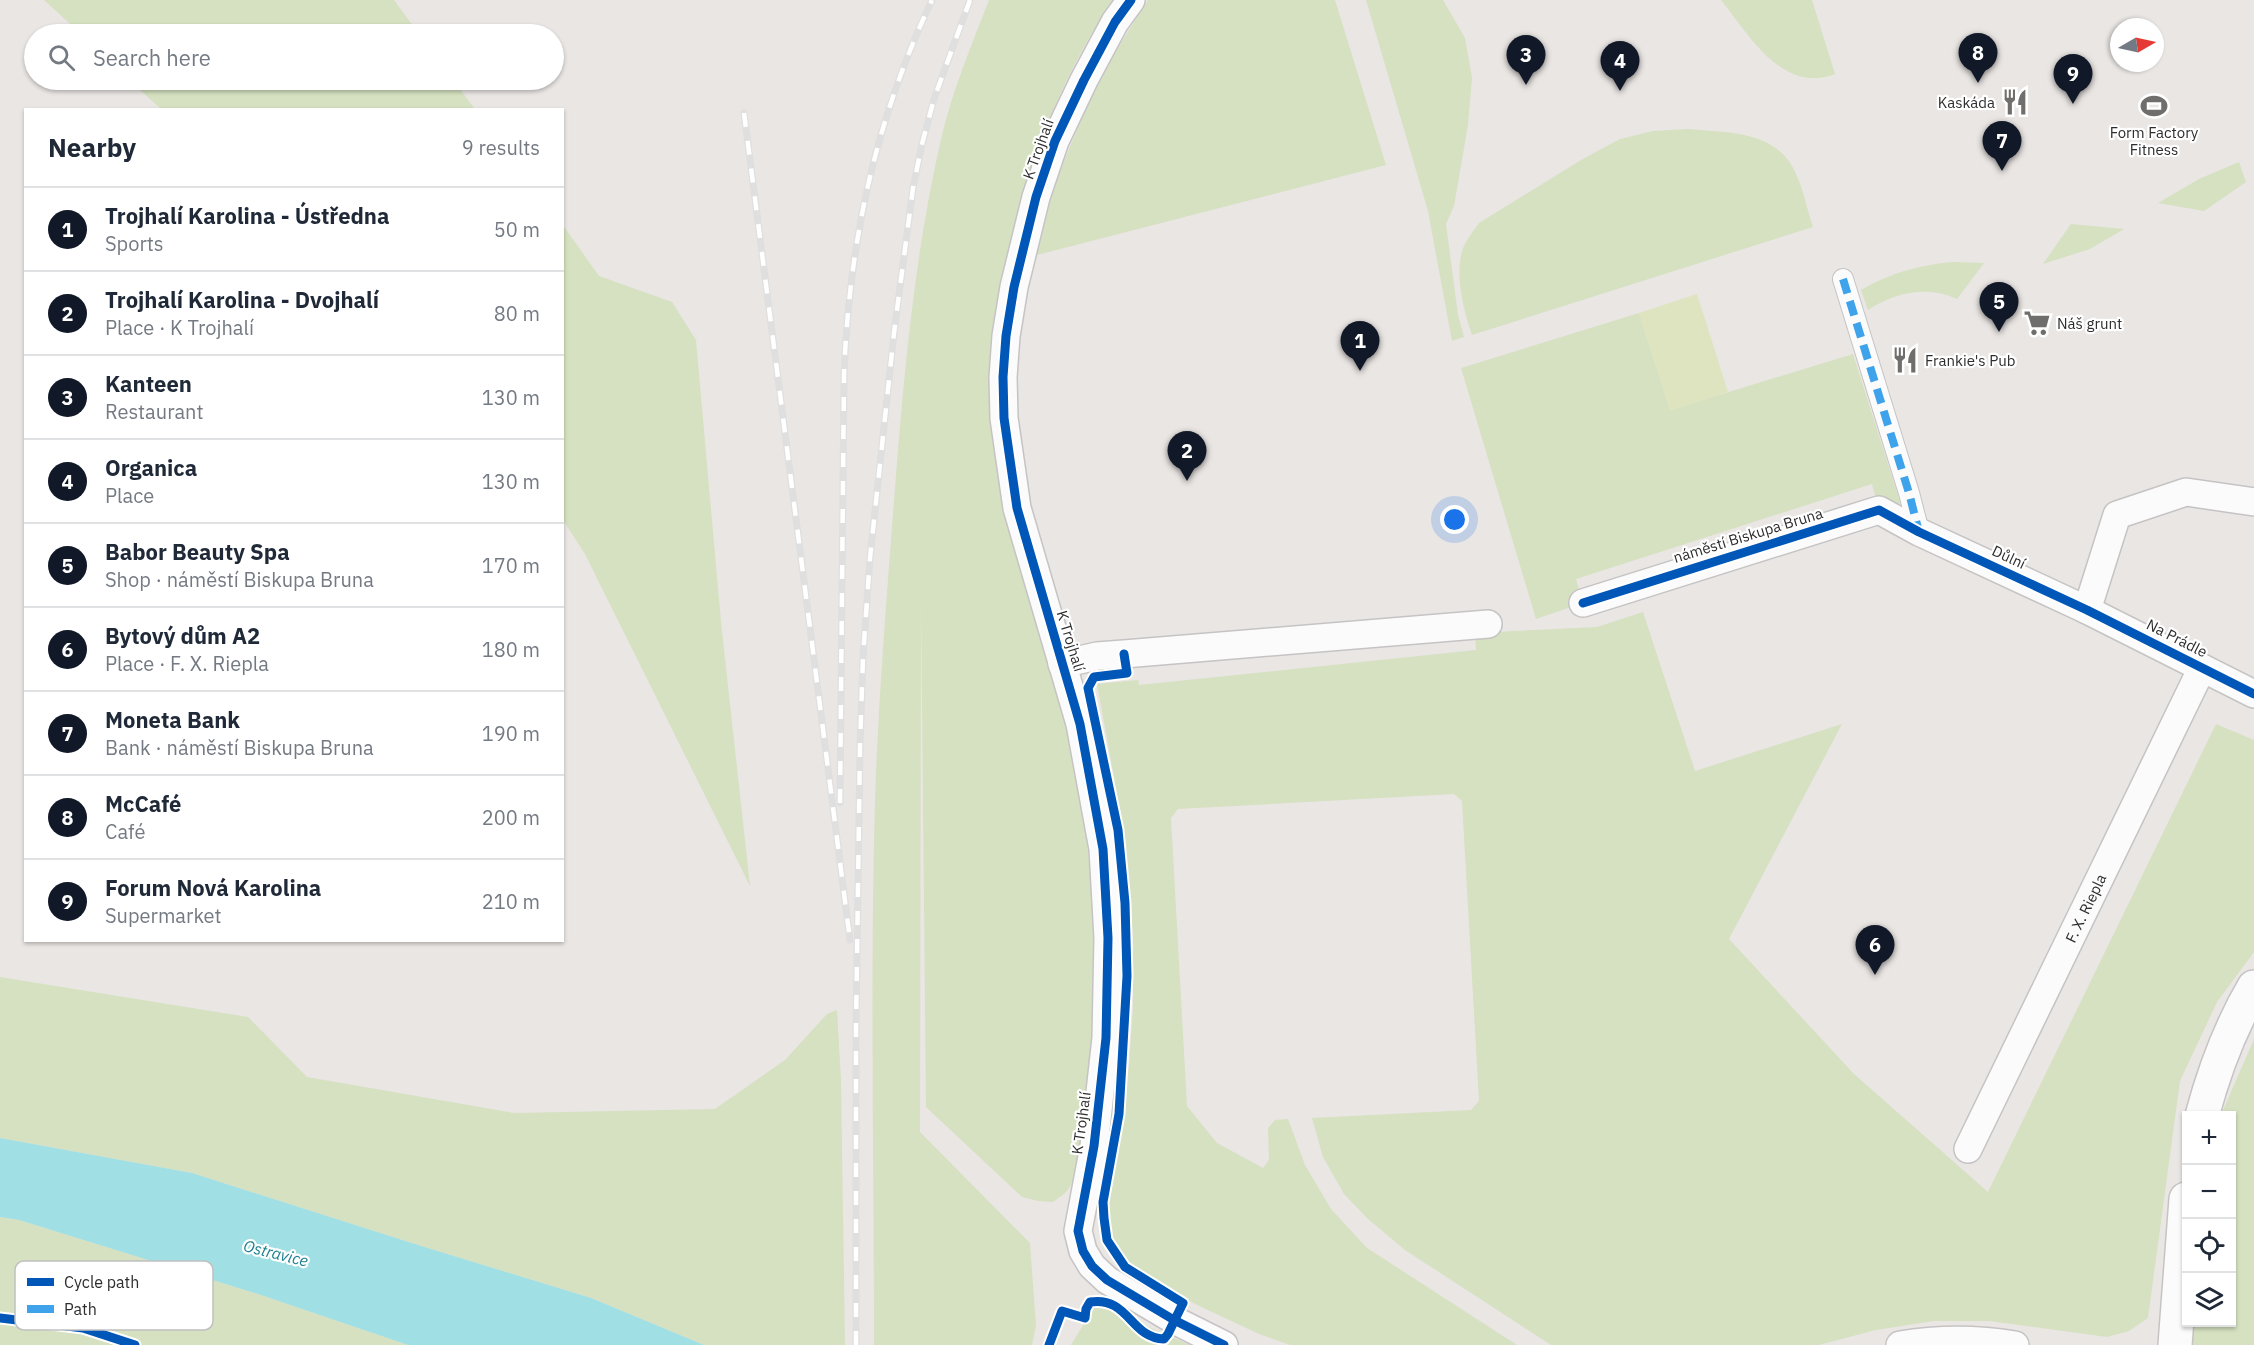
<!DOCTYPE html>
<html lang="en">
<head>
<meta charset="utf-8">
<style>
  :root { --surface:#fff; --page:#f2f2f3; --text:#1f2937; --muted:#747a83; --line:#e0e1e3; --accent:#111827 }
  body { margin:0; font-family:"IBM Plex Sans",sans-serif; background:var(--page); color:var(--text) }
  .controls { position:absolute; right:18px; bottom:18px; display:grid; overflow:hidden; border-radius:0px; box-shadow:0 2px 4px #0004 }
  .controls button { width:54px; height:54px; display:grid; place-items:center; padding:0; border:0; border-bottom:2px solid var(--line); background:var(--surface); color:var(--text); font:30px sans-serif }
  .compass { position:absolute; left:2110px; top:18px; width:54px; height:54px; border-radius:50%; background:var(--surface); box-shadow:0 2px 4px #0004; rotate:81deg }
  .you { position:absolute; left:1455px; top:520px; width:21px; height:21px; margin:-15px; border:4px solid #fff; border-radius:50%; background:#1a73e8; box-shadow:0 0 0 9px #1a73e833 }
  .badge { display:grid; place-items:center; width:39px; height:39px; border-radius:50%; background:var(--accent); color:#fff; font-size:20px; font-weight:700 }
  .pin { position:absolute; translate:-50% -50px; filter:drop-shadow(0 2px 3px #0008) }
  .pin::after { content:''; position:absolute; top:32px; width:21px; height:18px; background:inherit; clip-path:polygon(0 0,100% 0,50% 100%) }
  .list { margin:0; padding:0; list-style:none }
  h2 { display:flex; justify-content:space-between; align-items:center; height:78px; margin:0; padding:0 24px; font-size:26px }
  h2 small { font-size:20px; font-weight:400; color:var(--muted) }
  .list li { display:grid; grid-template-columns:39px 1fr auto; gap:18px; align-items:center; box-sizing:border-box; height:84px; padding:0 24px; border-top:2px solid var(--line) }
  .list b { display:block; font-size:22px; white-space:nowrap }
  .list p { margin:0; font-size:20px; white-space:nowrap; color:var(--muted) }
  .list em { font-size:20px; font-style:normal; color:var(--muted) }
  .icon { flex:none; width:33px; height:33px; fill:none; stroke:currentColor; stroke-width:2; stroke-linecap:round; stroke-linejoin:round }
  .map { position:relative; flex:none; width:2254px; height:1345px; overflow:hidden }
  .search { position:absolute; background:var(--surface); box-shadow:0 2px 4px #0004; left:24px; top:24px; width:540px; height:66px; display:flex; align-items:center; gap:15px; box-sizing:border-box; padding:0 21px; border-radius:33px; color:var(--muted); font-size:22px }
  .panel { position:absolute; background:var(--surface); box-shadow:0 2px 4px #0004; left:24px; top:108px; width:540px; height:834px; border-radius:0px }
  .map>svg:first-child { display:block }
  .green { fill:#d5e1c1 }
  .pitch { fill:#dee4bf }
  .water { fill:#a0dfe3 }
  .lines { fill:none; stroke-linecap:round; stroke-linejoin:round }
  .pedestrian-casing { stroke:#c5c3c4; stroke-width:22 }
  .minor-casing { stroke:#c5c3c4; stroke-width:30 }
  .tertiary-casing { stroke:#c5c3c4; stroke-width:36 }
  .pedestrian { stroke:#fcfbfb; stroke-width:20 }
  .minor { stroke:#fcfbfb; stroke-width:27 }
  .tertiary { stroke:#fcfbfb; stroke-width:33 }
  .rail-casing { stroke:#dfdfe0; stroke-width:7 }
  .rail { stroke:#fff; stroke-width:4.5; stroke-dasharray:14; stroke-linecap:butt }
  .quiet { stroke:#3ea3eb; stroke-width:8; stroke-dasharray:15 8; stroke-linecap:butt }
  .cycleway-casing { stroke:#fff; stroke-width:13 }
  .cycleway { stroke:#0057b8; stroke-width:9 }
  .labels { text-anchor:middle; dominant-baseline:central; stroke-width:4.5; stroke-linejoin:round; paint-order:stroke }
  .poi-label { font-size:15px; fill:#2d2d2d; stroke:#fff; text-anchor:start }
  .street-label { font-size:15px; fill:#2d2d2d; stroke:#fff }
  .water-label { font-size:16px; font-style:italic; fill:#1d8191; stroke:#fff }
  .key { fill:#fff; stroke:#c0c0c0; stroke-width:1.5 }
  .key-label { font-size:16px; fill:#2d2d2d }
</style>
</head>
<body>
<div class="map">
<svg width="2254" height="1345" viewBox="0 0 2254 1345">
  <rect width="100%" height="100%" fill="#eae6e4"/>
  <!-- green -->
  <g class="green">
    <polygon points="44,0 394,0 419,34 81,34"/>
    <path d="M 989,0 L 1114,0 C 1053,84 1015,201 999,302 C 994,331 990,361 990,390 C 992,501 1034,601 1061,707 C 1094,831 1104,978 1086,1105 C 1083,1126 1081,1167 1071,1185 C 1067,1193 1060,1197 1053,1202 L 1038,1201 L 1022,1197 L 926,1107 L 921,598 L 920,1132 L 1030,1243 L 1036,1326 L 1032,1345 L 874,1345 C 874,1163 870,981 875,800 C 878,709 885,618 892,527 C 902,397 912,263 942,135 C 953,89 972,44 989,0 Z"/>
    <path d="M 1148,0 L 1335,0 L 1386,165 L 1033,256 C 1058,164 1095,79 1148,0 Z"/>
    <polygon points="1366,0 1443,0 1465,38 1472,78 1468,125 1454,206 1446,224 1458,315 1464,337 1452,341 1428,211"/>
    <path d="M 1721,0 L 1812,0 L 1835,74 C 1783,95 1749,35 1721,0 Z"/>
    <polygon points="129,80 453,80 475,109 161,109"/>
    <path d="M 1688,129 C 1729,133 1777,130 1796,174 C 1804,191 1807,210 1813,227 L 1472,335 C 1464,312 1456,281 1461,256 C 1463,243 1472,233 1479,223 L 1581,160 L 1620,139 L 1653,131 Z"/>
    <polygon points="2239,162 2246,182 2204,211 2158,203 2199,179"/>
    <polygon points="562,224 599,276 672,302 696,340 721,622 750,886 585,554 563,520"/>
    <polygon points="2071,224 2124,229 2090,249 2043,264"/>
    <path d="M 1953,262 L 1984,263 L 1957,299 C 1927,285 1894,293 1868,310 L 1861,290 C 1890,273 1919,265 1953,262 Z"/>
    <polygon points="1639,313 1670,410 1853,354 1900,502 1897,510 1879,510 1872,484 1576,579 1583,603 1536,619 1461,368"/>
    <polygon points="1643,612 1695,771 1842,724 1729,939 1854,1074 1988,1192 2216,724 2254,740 2254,952 2217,1002 2180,1081 2148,1318 2129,1331 2107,1337 1989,1321 1934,1321 1876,1330 1819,1345 1551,1345 1405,1250 1368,1219 1344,1194 1323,1157 1312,1118 1471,1110 1479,1101 1462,801 1454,794 1178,809 1171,818 1187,1106 1217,1143 1263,1168 1269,1160 1268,1128 1275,1120 1288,1119 1305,1165 1331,1209 1367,1248 1517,1345 1290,1345 1259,1334 1195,1304 1125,1260 1111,1236 1108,1213 1129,1065 1133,1008 1133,939 1125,837 1097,684 1138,680 1139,685 1476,650 1475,633 1597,627"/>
    <polygon points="0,977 248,1017 307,1077 514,1113 715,1109 785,1060 827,1014 837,1010 841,1080 845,1345 704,1345 591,1298 418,1245 192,1173 0,1138"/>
    <polygon points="2254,1039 2254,1345 2191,1345 2192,1323 2232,1322 2232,1116 2221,1115"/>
    <polygon points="0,1217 19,1220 258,1294 408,1345 0,1345"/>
    <polygon points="1096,1304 1190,1345 1071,1345"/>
  </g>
  <!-- pitch -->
  <polygon class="pitch" points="1697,294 1728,392 1670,411 1639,313"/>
  <!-- water -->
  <polygon class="water" points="0,1138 192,1173 418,1245 591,1298 704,1345 408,1345 258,1294 19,1220 0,1217"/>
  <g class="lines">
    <!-- pedestrian casing -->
    <g class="pedestrian-casing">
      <polyline id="pedestrian" points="1843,279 1909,493 1919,532"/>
    </g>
    <!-- minor casing -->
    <g class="minor-casing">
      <g id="minor">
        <polyline points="1131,0 1115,22 1084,80 1055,141 1036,197 1014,287 1006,336 1003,377 1004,418 1017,508 1080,724 1103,849 1108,938 1106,1038 1094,1146 1078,1231 1083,1251 1092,1266 1107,1280 1174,1320 1224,1345"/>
        <polyline points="1583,603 1879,510 1919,532 2087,610 2254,694"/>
        <polyline points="2087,610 2117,515 2186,492 2254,502"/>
        <polyline points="1062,664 1097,656 1124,654 1488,624"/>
        <path id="s1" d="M 1968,1149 L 2202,668"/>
        <path d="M 1900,1345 C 1937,1339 1978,1339 2015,1345"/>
      </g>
    </g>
    <!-- tertiary casing -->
    <g class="tertiary-casing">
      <g id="tertiary">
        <path d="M 2202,1116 C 2214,1071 2231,1026 2254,987"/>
        <polyline points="2175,1345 2186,1199"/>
      </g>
    </g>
    <!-- pedestrian -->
    <use href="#pedestrian" class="pedestrian"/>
    <!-- minor -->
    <use href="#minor" class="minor"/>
    <!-- tertiary -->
    <use href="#tertiary" class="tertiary"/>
    <!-- rail casing -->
    <g class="rail-casing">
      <g id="rail">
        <polyline points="744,113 850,940"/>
        <path d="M 840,803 L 844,375 C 849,243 875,121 932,0"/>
        <polyline points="856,1345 856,1027 860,746 863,657 870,558 894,333 913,188 922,144 934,99 970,0"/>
      </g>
    </g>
    <!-- rail -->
    <use href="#rail" class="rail"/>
    <!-- quiet -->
    <polyline class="quiet" points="1843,279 1909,493 1919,532"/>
    <!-- cycleway casing -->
    <g class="cycleway-casing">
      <g id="cycleway">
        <polyline points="1131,0 1115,22 1084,80 1055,141 1036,197 1014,287 1006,336 1003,377 1004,418 1017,508 1080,724 1103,849 1108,938 1106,1038 1094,1146 1078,1231 1083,1251 1092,1266 1107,1280 1174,1320 1224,1345"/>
        <polyline points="1583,603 1879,510 1919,532 2087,610 2254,694"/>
        <polyline points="0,1318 83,1328 135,1345"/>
        <path d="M 1049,1345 L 1062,1311 L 1085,1318 L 1086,1309 L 1090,1302 C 1129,1296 1130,1338 1164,1339 L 1168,1334 L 1183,1303 L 1125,1267 L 1107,1240 L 1104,1218 L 1103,1202 L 1119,1114 L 1127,976 L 1125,903 L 1118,830 L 1088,688 L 1094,677 L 1127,673 L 1124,654"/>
      </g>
    </g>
    <!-- cycleway -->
    <use href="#cycleway" class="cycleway"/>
  </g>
  <!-- icons -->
  <defs>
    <g id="restaurant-bare" transform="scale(2.07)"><path d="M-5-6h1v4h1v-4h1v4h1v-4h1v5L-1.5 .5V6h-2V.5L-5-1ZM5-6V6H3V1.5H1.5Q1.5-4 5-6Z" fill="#6f6e6d" stroke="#fff" stroke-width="2.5" paint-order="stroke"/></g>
    <g id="stadium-bare" transform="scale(2.07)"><path d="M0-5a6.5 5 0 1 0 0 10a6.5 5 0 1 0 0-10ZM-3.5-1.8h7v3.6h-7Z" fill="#6f6e6d" stroke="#fff" stroke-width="2.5" paint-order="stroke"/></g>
    <g id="supermarket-bare" transform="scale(2.07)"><path d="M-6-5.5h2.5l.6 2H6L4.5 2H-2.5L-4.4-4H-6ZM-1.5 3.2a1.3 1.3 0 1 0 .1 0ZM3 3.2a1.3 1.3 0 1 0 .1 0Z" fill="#6f6e6d" stroke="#fff" stroke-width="2.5" paint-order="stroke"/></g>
  </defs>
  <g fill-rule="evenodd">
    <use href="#restaurant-bare" x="2015" y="102"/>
    <use href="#stadium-bare" x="2154" y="106"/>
    <use href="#supermarket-bare" x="2037" y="323"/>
    <use href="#restaurant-bare" x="1905" y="360"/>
  </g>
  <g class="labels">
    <!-- poi labels -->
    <g class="poi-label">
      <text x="1995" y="102" text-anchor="end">Kaskáda</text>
      <text x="2154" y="132" text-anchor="middle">Form Factory<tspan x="2154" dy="17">Fitness</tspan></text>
      <text x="2057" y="323">Náš grunt</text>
      <text x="1925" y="360">Frankie's Pub</text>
    </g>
    <!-- street labels -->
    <g class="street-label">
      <text transform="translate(1038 149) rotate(-70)">K Trojhalí</text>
      <text transform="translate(1748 535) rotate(-17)">náměstí Biskupa Bruna</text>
      <text transform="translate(2009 557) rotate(25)">Důlní</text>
      <text transform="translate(2177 638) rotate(27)">Na Prádle</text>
      <text transform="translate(1071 641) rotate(73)">K Trojhalí</text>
      <text stroke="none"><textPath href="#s1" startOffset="268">F. X. Riepla</textPath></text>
      <text transform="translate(1081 1123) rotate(-82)">K Trojhalí</text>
    </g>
    <!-- water labels -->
    <g class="water-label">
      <text transform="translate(276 1253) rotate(14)">Ostravice</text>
    </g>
  </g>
  <!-- legend -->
  <rect x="15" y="1261" width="198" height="69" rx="9" class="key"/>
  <rect x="27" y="1278" width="27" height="8" fill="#0057b8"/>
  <rect x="27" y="1305" width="27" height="8" fill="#3ea3eb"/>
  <g class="key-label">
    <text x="64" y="1288">Cycle path</text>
    <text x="64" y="1315">Path</text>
  </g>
</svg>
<div class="controls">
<button>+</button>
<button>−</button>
<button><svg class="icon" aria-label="locate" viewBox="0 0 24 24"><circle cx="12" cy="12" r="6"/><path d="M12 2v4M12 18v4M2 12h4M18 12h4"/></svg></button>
<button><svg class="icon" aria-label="layers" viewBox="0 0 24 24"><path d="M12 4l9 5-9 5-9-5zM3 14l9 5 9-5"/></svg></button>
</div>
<svg class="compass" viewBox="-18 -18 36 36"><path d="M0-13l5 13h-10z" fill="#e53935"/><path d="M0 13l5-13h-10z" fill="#747a83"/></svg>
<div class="you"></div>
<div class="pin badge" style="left:1360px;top:371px">1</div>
<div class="pin badge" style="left:1187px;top:481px">2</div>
<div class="pin badge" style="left:1526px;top:85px">3</div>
<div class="pin badge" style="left:1620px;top:91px">4</div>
<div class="pin badge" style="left:1999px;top:332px">5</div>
<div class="pin badge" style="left:1875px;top:975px">6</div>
<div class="pin badge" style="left:2002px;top:171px">7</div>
<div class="pin badge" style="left:1978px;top:83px">8</div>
<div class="pin badge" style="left:2073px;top:104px">9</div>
<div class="search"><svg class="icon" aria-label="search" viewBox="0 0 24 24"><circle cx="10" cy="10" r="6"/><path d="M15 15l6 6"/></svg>Search here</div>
<section class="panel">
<h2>Nearby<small>9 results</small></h2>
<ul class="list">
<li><span class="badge">1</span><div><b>Trojhalí Karolina - Ústředna</b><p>Sports</p></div><em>50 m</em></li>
<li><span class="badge">2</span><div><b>Trojhalí Karolina - Dvojhalí</b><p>Place · K Trojhalí</p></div><em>80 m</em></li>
<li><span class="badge">3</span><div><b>Kanteen</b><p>Restaurant</p></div><em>130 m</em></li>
<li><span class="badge">4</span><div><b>Organica</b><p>Place</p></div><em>130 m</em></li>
<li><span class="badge">5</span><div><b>Babor Beauty Spa</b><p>Shop · náměstí Biskupa Bruna</p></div><em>170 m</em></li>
<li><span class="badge">6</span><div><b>Bytový dům A2</b><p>Place · F. X. Riepla</p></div><em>180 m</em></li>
<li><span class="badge">7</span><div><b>Moneta Bank</b><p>Bank · náměstí Biskupa Bruna</p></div><em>190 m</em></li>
<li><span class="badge">8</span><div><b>McCafé</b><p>Café</p></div><em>200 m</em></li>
<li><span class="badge">9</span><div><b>Forum Nová Karolina</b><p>Supermarket</p></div><em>210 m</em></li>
</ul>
</section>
</div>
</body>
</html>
